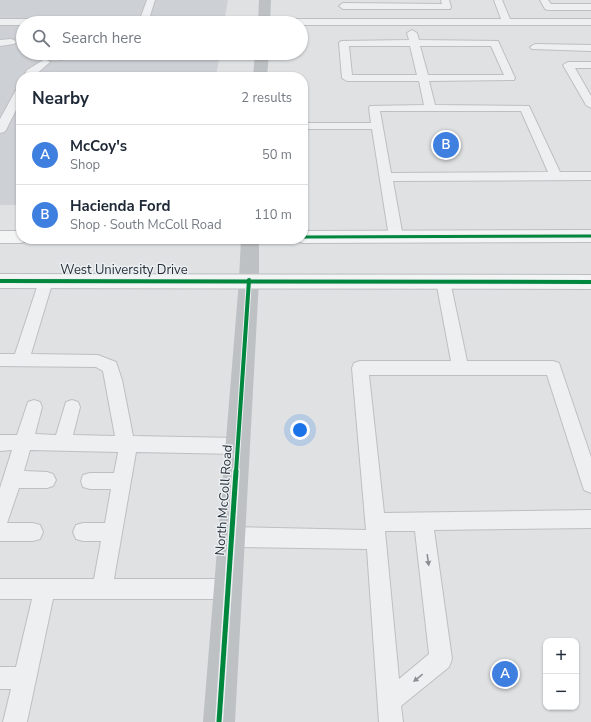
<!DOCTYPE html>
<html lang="en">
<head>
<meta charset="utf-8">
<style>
  :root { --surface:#fff; --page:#f2f2f3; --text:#1f2937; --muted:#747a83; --line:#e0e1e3; --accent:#686f75 }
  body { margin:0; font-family:"Nunito Sans",sans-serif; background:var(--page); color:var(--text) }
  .controls { position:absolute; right:12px; bottom:12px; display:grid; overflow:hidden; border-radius:8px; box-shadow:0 1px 3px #0004 }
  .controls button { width:36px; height:36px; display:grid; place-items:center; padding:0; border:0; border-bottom:1px solid var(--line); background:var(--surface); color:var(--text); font:20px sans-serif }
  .you { position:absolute; left:300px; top:430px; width:14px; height:14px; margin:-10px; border:3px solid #fff; border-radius:50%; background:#1a73e8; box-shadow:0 0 0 6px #1a73e833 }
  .badge { display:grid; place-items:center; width:26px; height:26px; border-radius:50%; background:var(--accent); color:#fff; font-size:13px; font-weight:700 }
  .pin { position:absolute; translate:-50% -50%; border:2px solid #fff; box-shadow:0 1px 4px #0006 }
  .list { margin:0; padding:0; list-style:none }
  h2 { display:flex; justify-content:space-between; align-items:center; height:52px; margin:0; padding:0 16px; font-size:17px }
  h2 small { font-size:13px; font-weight:400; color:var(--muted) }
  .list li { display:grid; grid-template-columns:26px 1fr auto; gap:12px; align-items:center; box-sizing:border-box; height:60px; padding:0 16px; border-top:1px solid var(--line) }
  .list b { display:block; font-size:15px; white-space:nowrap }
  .list p { margin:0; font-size:13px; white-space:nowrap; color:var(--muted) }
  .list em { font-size:13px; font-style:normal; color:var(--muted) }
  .icon { flex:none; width:22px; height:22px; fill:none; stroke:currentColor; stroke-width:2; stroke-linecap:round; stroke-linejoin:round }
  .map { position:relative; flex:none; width:591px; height:722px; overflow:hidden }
  .search { position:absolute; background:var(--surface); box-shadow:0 1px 3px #0004; left:16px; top:16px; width:292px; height:44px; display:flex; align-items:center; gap:10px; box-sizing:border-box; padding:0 14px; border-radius:22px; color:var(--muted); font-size:15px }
  .panel { position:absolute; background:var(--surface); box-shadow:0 1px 3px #0004; left:16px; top:72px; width:292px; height:172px; border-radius:16px }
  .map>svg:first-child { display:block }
  .built { fill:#cdd1d6 }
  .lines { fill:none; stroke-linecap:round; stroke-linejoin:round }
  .lane-casing { stroke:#bdbfc1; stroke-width:2 }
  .primary-casing { stroke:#bbbec1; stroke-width:2 }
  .lane { fill:#eeeff0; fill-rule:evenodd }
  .secondary { fill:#bdc1c3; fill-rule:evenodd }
  .primary { fill:#f3f4f4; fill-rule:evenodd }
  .cycleway-far2-casing { stroke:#ecf0f3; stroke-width:5 }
  .cycleway-far1-casing { stroke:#ecf0f3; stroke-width:6 }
  .cycleway-casing { stroke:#ecf0f3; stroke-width:8 }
  .cycleway-far2 { stroke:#00873e; stroke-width:3 }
  .cycleway-far1 { stroke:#00873e; stroke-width:4 }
  .cycleway { stroke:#00873e; stroke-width:5 }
  .oneway { fill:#8b9095 }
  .labels { text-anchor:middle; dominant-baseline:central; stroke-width:3; stroke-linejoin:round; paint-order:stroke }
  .street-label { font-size:13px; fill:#28313a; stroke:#ecf0f3 }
</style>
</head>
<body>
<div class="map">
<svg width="591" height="722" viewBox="0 0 591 722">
  <rect width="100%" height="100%" fill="#dfe1e3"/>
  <!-- built -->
  <polygon class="built" points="0,0 228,0 224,23 23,23 23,53 220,53 216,77 21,77 21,205 0,205"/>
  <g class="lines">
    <!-- lane casing -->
    <g class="lane-casing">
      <g id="lane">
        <polygon points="147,0 155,0 149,19 501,19 494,0 502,0 510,19 591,19 591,25 301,25 301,23 23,23 23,25 0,25 0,19 140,19"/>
        <polygon points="441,0 449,0 451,7 450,9 343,9 339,6 343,3 442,4"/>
        <polygon points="540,0 548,0 551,4 591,4 591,10 548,10 545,9"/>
        <path d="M 412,30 L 417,33 L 419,40 L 498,41 L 515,78 L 514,80 L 429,81 L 435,105 L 529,106 L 560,172 L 591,172 L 591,180 L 393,181 L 403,237 L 401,240 L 396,242 L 391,240 L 389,237 L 372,129 L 303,129 L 303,123 L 371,123 L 369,108 L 370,106 L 424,105 L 419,81 L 347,81 L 342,78 L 339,43 L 341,41 L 409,40 L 407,33 ZM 349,46 L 410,46 L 417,75 L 352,75 ZM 420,46 L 491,46 L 504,75 L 428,75 ZM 380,111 L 521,111 L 548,172 L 391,173 Z"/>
        <polygon points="11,39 14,40 16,42 14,44 0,46 0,40"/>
        <polygon points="535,44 591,45 591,51 532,49 530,47"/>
        <path d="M 60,53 L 74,53 C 70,58 59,62 52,60 L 51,58 Z"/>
        <polygon points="45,59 50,62 33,77 23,77 27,70"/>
        <polygon points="568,62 591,62 591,68 575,68 591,96 591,108 586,105 563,65"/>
        <polygon points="21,87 21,100 6,130 4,132 0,133 0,119 16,90"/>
        <polygon points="46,276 51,277 53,281 31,354 98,355 116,362 122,380 133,436 238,438 244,440 247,446 244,452 238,454 136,452 114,579 228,579 235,582 238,589 235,596 228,599 53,599 27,722 3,722 11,689 0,689 0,667 16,667 32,599 0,599 0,579 94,579 101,541 83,541 76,539 73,532 76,525 83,523 105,523 111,489 90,489 83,487 81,481 83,475 90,473 114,473 118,453 118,452 30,450 24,471 47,472 53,474 56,480 53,486 47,488 19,488 7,523 33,523 40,525 43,532 40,539 33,541 0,541 0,488 12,450 0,451 0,435 17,435 28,402 34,400 40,402 42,407 35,434 56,435 66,402 72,400 78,402 80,407 73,435 115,436 103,371 96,367 0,366 0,354 15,354 39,281 41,277"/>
        <path d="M 443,276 L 448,277 L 450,281 L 467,361 L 553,361 L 559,363 L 591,457 L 591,493 L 584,490 L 582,484 L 547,375 L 369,375 L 384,513 L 591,510 L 591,528 L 434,530 L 452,659 L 449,667 L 401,706 L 403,722 L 379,722 L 367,549 L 231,547 L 224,544 L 221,537 L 224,530 L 231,527 L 366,530 L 352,368 L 354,363 L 360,361 L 451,361 L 436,281 L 438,277 ZM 385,531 L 415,531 L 429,654 L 399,679 Z"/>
      </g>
    </g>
    <!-- primary casing -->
    <g class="primary-casing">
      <g id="primary">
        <polygon points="591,230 591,242 303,243 296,241 295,239 303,239 303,231"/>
        <polygon points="0,231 21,231 21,239 29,239 28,241 21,243 0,243"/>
        <polygon points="0,274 591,275 591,289 0,288"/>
      </g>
    </g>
    <!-- lane -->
    <use href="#lane" class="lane"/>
    <!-- secondary -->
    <g class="secondary">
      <polygon points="259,0 271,0 270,23 258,23"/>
      <polygon points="255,53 269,53 267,77 253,77"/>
      <polygon points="241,239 259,239 259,280 235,722 203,722 239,280"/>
    </g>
    <!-- primary -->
    <use href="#primary" class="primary"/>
    <!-- cycleway-far2 casing -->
    <g class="cycleway-far2-casing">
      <polyline id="cycleway-far2" points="303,237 591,236"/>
    </g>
    <!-- cycleway-far1 casing -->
    <g class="cycleway-far1-casing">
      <g id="cycleway-far1">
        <polyline points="0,281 591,282"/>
        <polyline points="236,472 249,280"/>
      </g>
    </g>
    <!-- cycleway casing -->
    <g class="cycleway-casing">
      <polyline id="cycleway" points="219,722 236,471"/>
    </g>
    <!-- cycleway-far2 -->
    <use href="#cycleway-far2" class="cycleway-far2"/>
    <!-- cycleway-far1 -->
    <use href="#cycleway-far1" class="cycleway-far1"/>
    <!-- cycleway -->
    <use href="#cycleway" class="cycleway"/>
  </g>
  <!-- one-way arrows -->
  <defs><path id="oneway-solid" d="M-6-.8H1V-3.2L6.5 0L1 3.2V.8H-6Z"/></defs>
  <g class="oneway">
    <use href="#oneway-solid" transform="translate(428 560) rotate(82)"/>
    <use href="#oneway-solid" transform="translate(418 678) rotate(141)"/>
  </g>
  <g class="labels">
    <!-- street labels -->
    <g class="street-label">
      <text x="124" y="270">West University Drive</text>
      <text transform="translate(224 500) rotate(-86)">North McColl Road</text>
    </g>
  </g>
</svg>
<div class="controls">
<button>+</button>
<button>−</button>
</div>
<div class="you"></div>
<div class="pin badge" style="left:505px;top:674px;background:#3f7fe0">A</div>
<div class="pin badge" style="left:446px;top:145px;background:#3f7fe0">B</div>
<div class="search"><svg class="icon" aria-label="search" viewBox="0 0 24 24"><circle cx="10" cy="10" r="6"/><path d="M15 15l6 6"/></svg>Search here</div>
<section class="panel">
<h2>Nearby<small>2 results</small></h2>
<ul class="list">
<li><span class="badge" style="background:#3f7fe0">A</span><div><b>McCoy's</b><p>Shop</p></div><em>50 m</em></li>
<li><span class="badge" style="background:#3f7fe0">B</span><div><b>Hacienda Ford</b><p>Shop · South McColl Road</p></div><em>110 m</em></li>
</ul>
</section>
</div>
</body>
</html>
